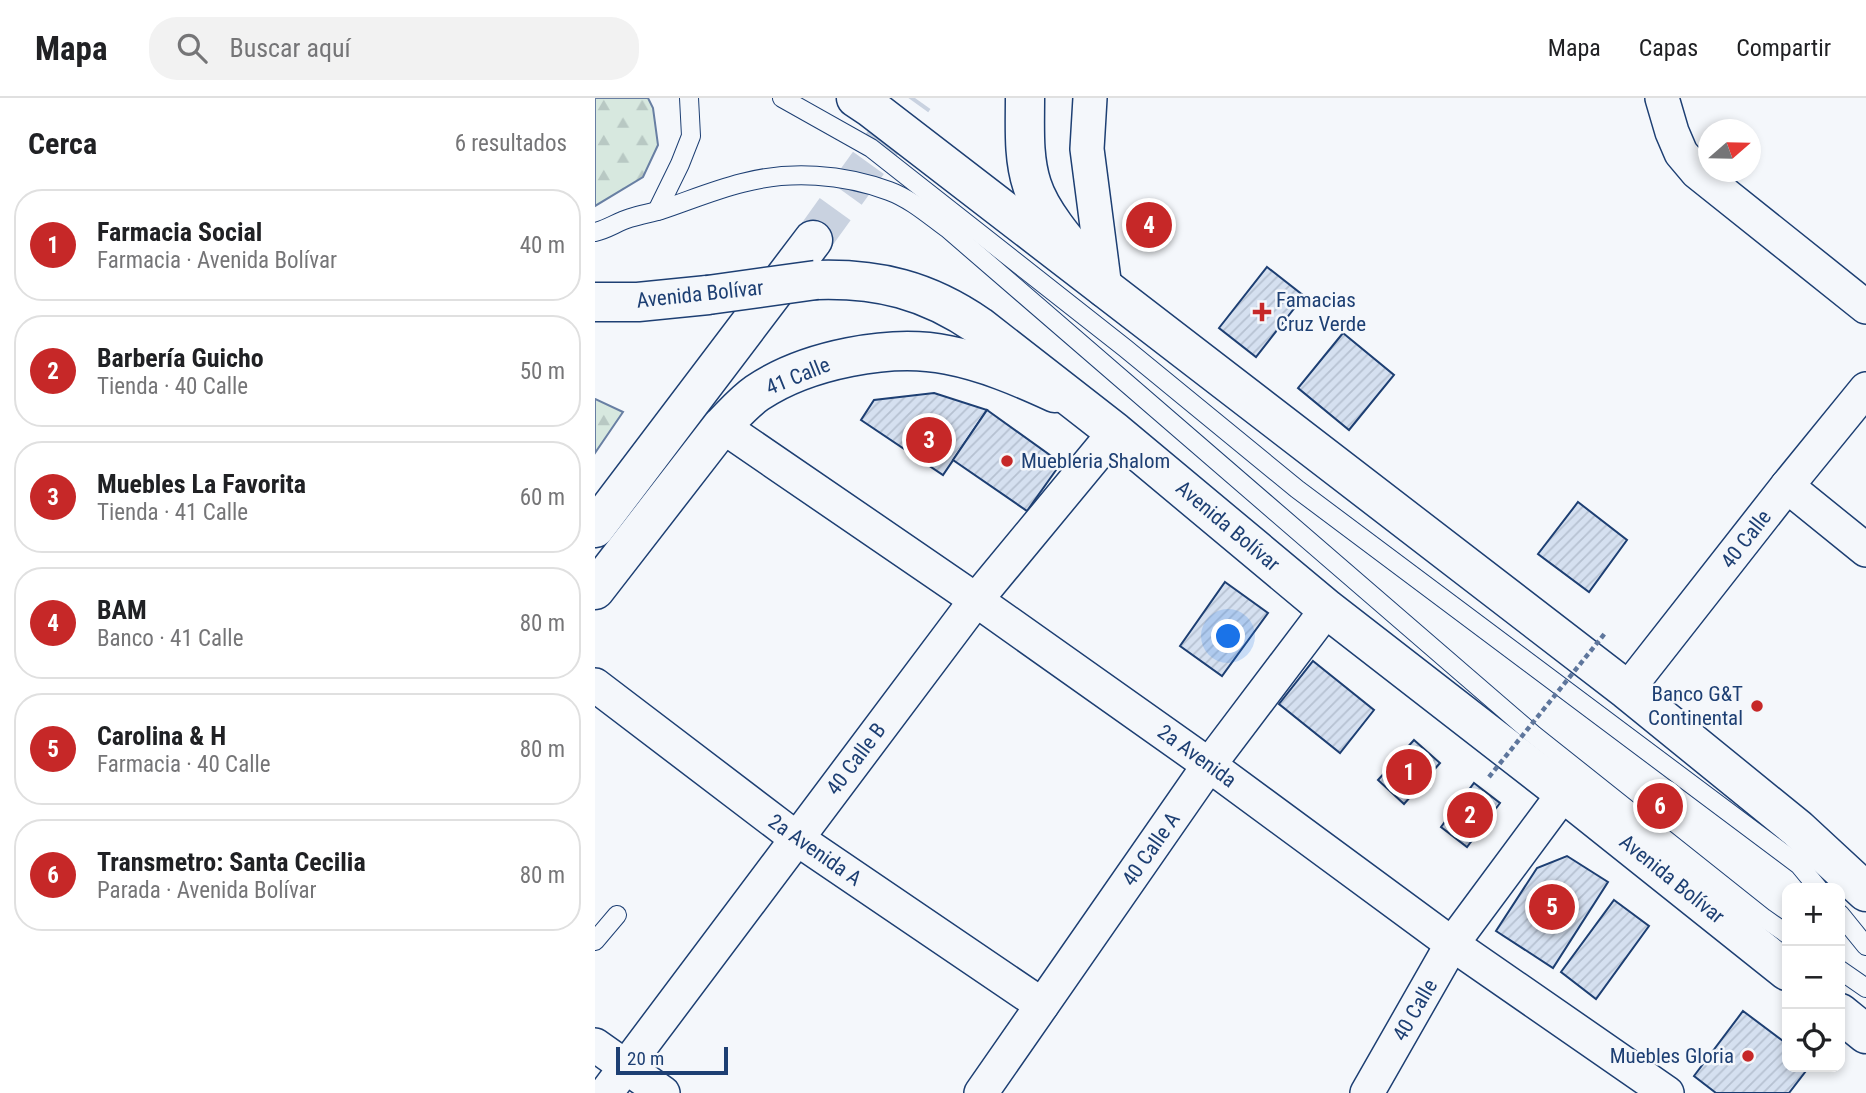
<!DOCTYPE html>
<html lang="es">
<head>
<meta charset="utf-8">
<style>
  :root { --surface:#fff; --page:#f2f2f2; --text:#202124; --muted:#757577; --line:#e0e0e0; --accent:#c62828 }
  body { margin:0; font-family:"Roboto Condensed",sans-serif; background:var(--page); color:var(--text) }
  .controls { position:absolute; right:21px; bottom:21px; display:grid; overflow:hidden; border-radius:14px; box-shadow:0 4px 10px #0003 }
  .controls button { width:63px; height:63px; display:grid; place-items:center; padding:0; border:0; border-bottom:2px solid var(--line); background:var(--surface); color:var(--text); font:35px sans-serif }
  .compass { position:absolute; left:1103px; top:21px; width:63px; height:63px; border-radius:50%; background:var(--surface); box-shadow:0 4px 10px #0003; rotate:70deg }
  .scale { position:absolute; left:21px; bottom:18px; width:112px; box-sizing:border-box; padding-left:7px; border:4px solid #1d3f73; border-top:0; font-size:19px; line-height:24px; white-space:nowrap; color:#1d3f73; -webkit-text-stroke:5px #f4f7fb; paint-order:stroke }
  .you { position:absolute; left:634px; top:539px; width:24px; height:24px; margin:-18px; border:5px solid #fff; border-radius:50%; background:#1a73e8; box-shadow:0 0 0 10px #1a73e833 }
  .badge { display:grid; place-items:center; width:46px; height:46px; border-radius:50%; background:var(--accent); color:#fff; font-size:23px; font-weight:700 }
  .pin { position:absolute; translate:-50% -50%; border:4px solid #fff; box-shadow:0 2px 7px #0006 }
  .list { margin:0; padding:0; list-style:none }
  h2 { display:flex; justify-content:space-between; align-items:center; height:91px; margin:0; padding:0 28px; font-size:30px }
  h2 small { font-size:23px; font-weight:400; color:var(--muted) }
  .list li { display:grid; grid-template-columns:46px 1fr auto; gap:21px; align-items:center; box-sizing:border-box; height:112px; margin:0 14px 14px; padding:0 14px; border:2px solid var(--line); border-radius:28px }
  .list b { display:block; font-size:26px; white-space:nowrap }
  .list p { margin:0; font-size:23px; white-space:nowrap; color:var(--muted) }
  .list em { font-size:23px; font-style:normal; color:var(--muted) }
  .icon { flex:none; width:38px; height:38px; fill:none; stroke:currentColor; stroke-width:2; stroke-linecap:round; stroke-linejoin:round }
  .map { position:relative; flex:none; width:1271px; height:995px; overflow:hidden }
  header { display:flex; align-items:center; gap:42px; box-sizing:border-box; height:98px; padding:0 35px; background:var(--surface); border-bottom:2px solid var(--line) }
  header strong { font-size:33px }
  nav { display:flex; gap:38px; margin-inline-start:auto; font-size:24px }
  .search { width:490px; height:63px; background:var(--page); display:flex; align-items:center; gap:18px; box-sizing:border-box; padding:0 24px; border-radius:28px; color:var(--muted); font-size:26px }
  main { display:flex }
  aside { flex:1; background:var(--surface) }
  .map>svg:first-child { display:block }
  .forest { fill:url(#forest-firs); stroke:#687fa3; stroke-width:2 }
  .building { fill:url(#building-hatch); stroke:#1d3f73; stroke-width:2 }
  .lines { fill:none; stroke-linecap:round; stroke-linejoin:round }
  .secondary-tunnel { stroke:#c9d2e0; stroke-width:38; stroke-dasharray:38 19; stroke-linecap:butt }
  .service-casing { stroke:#1d3f73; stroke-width:20 }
  .minor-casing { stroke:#1d3f73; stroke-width:36 }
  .secondary-casing { stroke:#1d3f73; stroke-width:41 }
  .primary-casing { stroke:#1d3f73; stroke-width:41 }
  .trunk-casing { stroke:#1d3f73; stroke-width:41 }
  .service { stroke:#f4f7fb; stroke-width:18 }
  .minor { stroke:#f4f7fb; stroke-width:33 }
  .secondary { stroke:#f4f7fb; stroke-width:38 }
  .primary { stroke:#f4f7fb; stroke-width:38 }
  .trunk { stroke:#f4f7fb; stroke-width:38 }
  .primary-bridge-casing { stroke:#1d3f73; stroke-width:41; stroke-linecap:butt }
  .path-bridge { stroke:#5e769c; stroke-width:4.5; stroke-dasharray:5 3.5; stroke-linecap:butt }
  .primary-bridge { stroke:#f4f7fb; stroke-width:38 }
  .poi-dot { fill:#c62828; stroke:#f4f7fb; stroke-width:2.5 }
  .labels { text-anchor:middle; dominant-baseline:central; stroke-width:5; stroke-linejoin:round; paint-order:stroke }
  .street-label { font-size:21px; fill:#1d3f73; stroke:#f4f7fb }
  .poi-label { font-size:21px; fill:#1d3f73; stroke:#f4f7fb; text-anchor:start }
</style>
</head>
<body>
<header>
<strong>Mapa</strong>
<div class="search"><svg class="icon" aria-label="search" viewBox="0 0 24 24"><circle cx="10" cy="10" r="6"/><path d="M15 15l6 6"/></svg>Buscar aquí</div>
<nav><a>Mapa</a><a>Capas</a><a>Compartir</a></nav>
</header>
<main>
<aside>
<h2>Cerca<small>6 resultados</small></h2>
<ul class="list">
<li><span class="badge">1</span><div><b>Farmacia Social</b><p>Farmacia · Avenida Bolívar</p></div><em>40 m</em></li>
<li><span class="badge">2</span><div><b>Barbería Guicho</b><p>Tienda · 40 Calle</p></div><em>50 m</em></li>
<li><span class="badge">3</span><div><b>Muebles La Favorita</b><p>Tienda · 41 Calle</p></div><em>60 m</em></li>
<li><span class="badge">4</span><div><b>BAM</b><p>Banco · 41 Calle</p></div><em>80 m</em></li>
<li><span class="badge">5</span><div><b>Carolina &amp; H</b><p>Farmacia · 40 Calle</p></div><em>80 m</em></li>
<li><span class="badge">6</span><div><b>Transmetro: Santa Cecilia</b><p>Parada · Avenida Bolívar</p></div><em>80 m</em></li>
</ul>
</aside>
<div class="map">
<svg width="1271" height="995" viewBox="0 0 1271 995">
  <defs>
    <pattern id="forest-firs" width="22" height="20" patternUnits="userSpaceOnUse" patternTransform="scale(1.75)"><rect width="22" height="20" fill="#d7e8df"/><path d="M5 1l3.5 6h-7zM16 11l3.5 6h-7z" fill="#b8c8c3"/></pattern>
    <pattern id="building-hatch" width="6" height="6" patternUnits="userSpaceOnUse" patternTransform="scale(1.75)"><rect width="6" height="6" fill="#d5e0f0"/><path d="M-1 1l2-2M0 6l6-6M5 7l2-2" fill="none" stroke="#b6c1d1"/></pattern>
  </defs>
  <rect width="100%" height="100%" fill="#f4f7fb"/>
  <!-- forest -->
  <g class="forest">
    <polygon points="0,0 53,0 58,10 63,47 48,79 0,108"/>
    <polygon points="0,301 28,314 0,355"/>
  </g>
  <!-- building -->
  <g class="building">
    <polygon points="672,169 709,198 661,259 624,230"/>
    <polygon points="748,235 799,277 754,332 703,290"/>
    <polygon points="339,295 392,312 348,377 266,322 279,302"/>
    <polygon points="392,312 466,365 432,413 358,362"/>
    <polygon points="983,404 1032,442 994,494 943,456"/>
    <polygon points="630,484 673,515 627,578 585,548"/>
    <polygon points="718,563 779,612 745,655 684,606"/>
    <polygon points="819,642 845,665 809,706 783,682"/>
    <polygon points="879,685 905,705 872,749 846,729"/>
    <polygon points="972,758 1013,784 958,870 901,833 942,770"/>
    <polygon points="1019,802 1054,828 1001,901 966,874"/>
    <polygon points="1148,913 1192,946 1192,969 1214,969 1194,995 1121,995 1099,978"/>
  </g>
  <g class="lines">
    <!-- secondary-tunnel -->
    <polyline class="secondary-tunnel" points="218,142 320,0"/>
    <!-- service casing -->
    <g class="service-casing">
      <g id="service">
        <polyline points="187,0 276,50 530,250 702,391 1204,767 1223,790"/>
        <polyline points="62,113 85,66 96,38 94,0"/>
        <path d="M 0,134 C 13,131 22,124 35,120 C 45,117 55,115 66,112 C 93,103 119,92 147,85 C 195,72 248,76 294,93 C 316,101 335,118 353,131 L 939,637 L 1169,820 L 1192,836"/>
        <polyline points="1245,816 1271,848"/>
        <polyline points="0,843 22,817"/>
        <polyline points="1245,872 1271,890"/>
      </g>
    </g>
    <!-- minor casing -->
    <g class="minor-casing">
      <g id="minor">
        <polyline points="495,0 492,51 510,190"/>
        <polyline points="1067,0 1077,34 1086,55 1102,74 1271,209"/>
        <polyline points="127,328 381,502 614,667 857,846 1072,995"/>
        <polyline points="1192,388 1271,452"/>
        <polyline points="0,587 201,740 447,907"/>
        <polyline points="1032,592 1192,388 1271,291"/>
        <polyline points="0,947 68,995"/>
        <polyline points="11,995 381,502 520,334"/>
        <polyline points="386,995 614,667 732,511"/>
        <polyline points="772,995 857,846 969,695"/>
      </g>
    </g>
    <!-- secondary casing -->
    <g class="secondary-casing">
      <g id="secondary">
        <polyline points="0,430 218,142"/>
        <path d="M 0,492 L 127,328 C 138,317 149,304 162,295 C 211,262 296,245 353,257 C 390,264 425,279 460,295"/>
      </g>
    </g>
    <!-- primary casing -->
    <g class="primary-casing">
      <g id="primary">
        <polyline points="261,0 276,10 1032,592 1203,731 1271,794"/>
        <path d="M 221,182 C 283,180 332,192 384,228 L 520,334 L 732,511 L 969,695 L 1192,873"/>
        <polyline points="0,204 43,204 113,197"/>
        <polyline points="1245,915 1271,936"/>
      </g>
    </g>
    <!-- trunk casing -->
    <g class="trunk-casing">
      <path id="trunk" d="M 430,0 C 430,29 428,60 437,87 C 448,122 487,161 510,190"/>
    </g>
    <!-- service -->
    <use href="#service" class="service"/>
    <!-- minor -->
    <use href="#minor" class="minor"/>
    <!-- secondary -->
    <use href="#secondary" class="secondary"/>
    <!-- primary -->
    <use href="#primary" class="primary"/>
    <!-- trunk -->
    <use href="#trunk" class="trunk"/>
    <!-- primary-bridge casing -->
    <g class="primary-bridge-casing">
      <polyline id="primary-bridge" points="113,197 221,182"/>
    </g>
    <!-- path-bridge -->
    <polyline class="path-bridge" points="894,679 1011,534"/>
    <!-- primary-bridge -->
    <use href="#primary-bridge" class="primary-bridge"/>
  </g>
  <!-- markers -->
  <g class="poi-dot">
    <path d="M663.5 203.5h7v7h7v7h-7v7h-7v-7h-7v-7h7z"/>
    <circle cx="412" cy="363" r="7"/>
    <circle cx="1162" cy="608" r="7"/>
    <circle cx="1153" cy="958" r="7"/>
  </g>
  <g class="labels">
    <!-- street labels -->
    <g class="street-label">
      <text transform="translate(105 196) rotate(-6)">Avenida Bolívar</text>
      <text transform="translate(203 278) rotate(-22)">41 Calle</text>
      <text transform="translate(633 428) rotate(40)">Avenida Bolívar</text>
      <text transform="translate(1151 441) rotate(-52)">40 Calle</text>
      <text transform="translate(602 658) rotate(36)">2a Avenida</text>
      <text transform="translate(261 661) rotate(-53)">40 Calle B</text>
      <text transform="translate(556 751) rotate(-55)">40 Calle A</text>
      <text transform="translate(220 752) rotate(35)">2a Avenida A</text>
      <text transform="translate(1077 781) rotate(39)">Avenida Bolívar</text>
      <text transform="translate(820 912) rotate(-60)">40 Calle</text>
    </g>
    <!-- poi labels -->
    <g class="poi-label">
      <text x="681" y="202">Famacias<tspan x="681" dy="24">Cruz Verde</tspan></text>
      <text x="426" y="363">Muebleria Shalom</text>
      <text x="1148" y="596" text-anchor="end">Banco G&amp;T<tspan x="1148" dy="24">Continental</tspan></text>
      <text x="1139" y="958" text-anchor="end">Muebles Gloria</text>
    </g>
  </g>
</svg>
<div class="controls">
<button>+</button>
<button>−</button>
<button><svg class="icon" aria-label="locate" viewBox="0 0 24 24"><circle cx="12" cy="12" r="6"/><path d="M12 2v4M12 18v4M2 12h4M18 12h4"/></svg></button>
</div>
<svg class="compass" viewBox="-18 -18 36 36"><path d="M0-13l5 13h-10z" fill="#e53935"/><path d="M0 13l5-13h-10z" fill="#757577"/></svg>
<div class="scale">20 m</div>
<div class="you"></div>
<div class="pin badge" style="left:814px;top:674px">1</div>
<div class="pin badge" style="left:875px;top:717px">2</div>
<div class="pin badge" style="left:334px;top:342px">3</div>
<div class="pin badge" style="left:554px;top:127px">4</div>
<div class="pin badge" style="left:957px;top:809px">5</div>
<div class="pin badge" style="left:1065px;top:708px">6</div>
</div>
</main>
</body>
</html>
